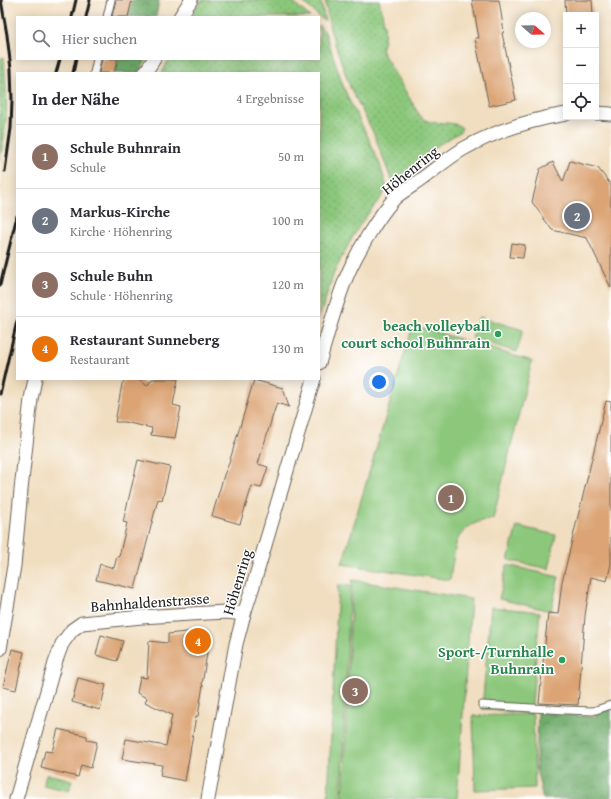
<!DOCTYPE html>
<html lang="de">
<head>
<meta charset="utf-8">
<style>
  :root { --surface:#fff; --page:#f2f2f3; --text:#2b2b33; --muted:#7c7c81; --line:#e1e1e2; --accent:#0f766e }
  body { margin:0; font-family:"Gentium Book Plus",serif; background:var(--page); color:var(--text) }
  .controls { position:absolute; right:12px; top:12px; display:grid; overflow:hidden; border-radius:0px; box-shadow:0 2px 10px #0003 }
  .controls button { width:36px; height:36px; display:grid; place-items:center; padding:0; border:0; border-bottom:1px solid var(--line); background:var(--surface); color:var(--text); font:20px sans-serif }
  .compass { position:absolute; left:515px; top:12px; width:36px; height:36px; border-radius:50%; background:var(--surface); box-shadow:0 2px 10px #0003; rotate:110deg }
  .you { position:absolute; left:379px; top:382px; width:14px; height:14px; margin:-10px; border:3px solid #fff; border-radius:50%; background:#1a73e8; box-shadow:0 0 0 6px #1a73e833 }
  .badge { display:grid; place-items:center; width:26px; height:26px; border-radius:50%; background:var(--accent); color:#fff; font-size:13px; font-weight:700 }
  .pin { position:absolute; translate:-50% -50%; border:2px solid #fff; box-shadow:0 1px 4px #0006 }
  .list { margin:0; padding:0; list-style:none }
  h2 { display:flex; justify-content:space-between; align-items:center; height:52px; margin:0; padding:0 16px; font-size:17px }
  h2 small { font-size:13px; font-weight:400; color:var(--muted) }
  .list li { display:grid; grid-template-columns:26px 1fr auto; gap:12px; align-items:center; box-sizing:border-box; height:64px; padding:0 16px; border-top:1px solid var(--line) }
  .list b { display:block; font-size:15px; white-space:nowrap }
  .list p { margin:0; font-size:13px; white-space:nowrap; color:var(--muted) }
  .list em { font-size:13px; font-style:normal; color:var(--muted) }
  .icon { flex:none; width:22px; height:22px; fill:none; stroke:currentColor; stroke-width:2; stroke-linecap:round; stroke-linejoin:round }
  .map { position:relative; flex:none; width:611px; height:799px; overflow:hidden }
  .search { position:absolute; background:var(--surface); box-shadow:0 2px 10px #0003; left:16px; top:16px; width:304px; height:44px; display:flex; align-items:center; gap:10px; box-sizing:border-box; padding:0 14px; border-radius:0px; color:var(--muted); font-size:15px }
  .panel { position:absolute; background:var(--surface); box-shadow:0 2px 10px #0003; left:16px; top:72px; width:304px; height:308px; border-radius:0px }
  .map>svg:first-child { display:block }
  .grass { fill:url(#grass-dots); stroke:#54724c }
  .forest { fill:url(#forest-crowns); stroke:#466444 }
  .pitch { fill:#8cc77c; stroke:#54724c }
  .building { fill:#dca474 }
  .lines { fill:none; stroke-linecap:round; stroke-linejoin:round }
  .service-casing { stroke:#676055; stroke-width:9 }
  .minor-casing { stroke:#676055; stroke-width:15 }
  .service { stroke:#fff; stroke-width:7 }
  .minor { stroke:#fff; stroke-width:13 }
  .rail { stroke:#1c1c1c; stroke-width:3 }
  .leisure-dot { fill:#2e9e5b; stroke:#fff; stroke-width:1.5 }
  .labels { text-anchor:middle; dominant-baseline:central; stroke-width:3; stroke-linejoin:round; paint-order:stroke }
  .street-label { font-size:15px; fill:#1c1c1c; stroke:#fff }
  .leisure-label { font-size:15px; font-weight:bold; fill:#27864d; stroke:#fff; text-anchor:end }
</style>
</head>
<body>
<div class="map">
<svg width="611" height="799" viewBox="0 0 611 799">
  <defs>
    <pattern id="grass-dots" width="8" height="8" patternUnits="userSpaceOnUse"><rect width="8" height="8" fill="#8cc77c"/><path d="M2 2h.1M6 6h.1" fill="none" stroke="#78aa6b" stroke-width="1.8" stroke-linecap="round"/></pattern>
    <pattern id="forest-crowns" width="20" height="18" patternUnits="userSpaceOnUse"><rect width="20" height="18" fill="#71ac6c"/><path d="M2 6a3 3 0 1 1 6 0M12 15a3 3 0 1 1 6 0" fill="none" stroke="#5c8b58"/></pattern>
  </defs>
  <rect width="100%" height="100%" fill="#fff"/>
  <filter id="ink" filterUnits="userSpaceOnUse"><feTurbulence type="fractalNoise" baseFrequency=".025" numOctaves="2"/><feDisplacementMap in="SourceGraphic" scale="8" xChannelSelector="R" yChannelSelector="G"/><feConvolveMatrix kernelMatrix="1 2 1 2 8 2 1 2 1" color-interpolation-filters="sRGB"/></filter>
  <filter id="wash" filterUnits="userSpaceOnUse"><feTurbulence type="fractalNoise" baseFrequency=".012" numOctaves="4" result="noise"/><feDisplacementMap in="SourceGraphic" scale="16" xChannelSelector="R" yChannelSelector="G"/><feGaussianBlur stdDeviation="0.9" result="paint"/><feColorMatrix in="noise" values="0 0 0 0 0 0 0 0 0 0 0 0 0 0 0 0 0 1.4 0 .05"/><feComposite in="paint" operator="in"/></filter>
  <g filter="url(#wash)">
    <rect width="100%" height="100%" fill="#f1dec0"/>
    <!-- grass -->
    <g class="grass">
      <polygon points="202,0 291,0 310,17 190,17"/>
      <polygon points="301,0 320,0 321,2 325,20 324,21"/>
      <path d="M 333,0 L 379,0 C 383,18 388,32 381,50 L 420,116 C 431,128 451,118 462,128 C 460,134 453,136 448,139 C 428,151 411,166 395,182 L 391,179 L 374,134 L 350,87 L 330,29 L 325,1 Z"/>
      <polygon points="319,25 325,32 344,88 349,100 367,135 380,165 386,184 386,191 361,223 347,247 334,273 319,319 319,73 162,73 169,59 319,59"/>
      <path d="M 4,57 C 6,84 8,111 4,138 C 3,145 1,152 0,159 L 0,59 Z"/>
      <polygon points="47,774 72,780 69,791 43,785 44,784 45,777"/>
    </g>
    <!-- forest -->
    <g class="forest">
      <polygon points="132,0 159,0 156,17 128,17"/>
      <polygon points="118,59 147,59 138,73 114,73"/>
      <polygon points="611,708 611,799 543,799 536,768 538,712 593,717"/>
    </g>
    <!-- pitch -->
    <g class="pitch">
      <polygon points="479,317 523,330 517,352 472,338"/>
      <path d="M 413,325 L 532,361 L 493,519 C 479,520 467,525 459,537 C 455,542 451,572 450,580 L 342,564 Z"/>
      <polygon points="517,526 556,535 549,569 508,560"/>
      <polygon points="507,565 559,577 551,611 499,599"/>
      <polygon points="352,580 471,599 457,799 343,799"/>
      <polygon points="338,585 350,586 341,799 328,799"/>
      <polygon points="491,607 540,612 531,713 482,709"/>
      <polygon points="533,714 535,788 475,790 473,716"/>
    </g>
    <g id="blocks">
      <!-- building -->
      <g class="building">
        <polygon points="116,0 132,0 128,17 112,17"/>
        <polygon points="472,0 499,0 504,32 502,33 516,100 489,106 475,38 479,38"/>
        <polygon points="565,0 592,0 593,15 566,15"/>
        <polygon points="102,59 118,59 114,73 99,73"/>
        <polygon points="570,161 598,168 611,185 611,288 587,238 552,230 532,202 540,169 553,162 563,182"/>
        <polygon points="512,243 525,245 523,258 510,257"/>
        <polygon points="125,379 139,379 147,386 152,379 178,379 173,405 181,407 175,438 151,435 152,428 124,422 115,422 122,384"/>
        <polygon points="254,380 283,388 289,407 277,403 272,418 258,464 268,467 261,488 252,486 240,524 212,516 224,475 229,463"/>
        <polygon points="606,401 611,402 611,564 607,581 591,577 585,616 578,705 539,703 548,613 558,614 562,582"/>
        <polygon points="138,460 170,467 162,500 158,499 135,589 96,580 100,564 114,568 117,556 119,557 127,523 123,522"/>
        <polygon points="204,630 210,634 202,685 203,685 198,716 196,716 185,781 160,776 162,765 122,759 126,739 166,746 172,715 145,702 147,698 137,693 140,677 147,678 149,641 168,643 168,634"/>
        <polygon points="101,635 123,641 117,661 96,655"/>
        <polygon points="12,649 24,652 16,690 3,687"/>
        <polygon points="78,678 106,685 100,710 72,702"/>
        <polygon points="58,729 87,736 87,740 97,742 91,768 81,765 78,777 41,768 45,751 52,752"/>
      </g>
    </g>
  </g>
  <g filter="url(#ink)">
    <use href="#blocks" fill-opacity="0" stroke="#676055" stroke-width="1"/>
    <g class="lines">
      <!-- service casing -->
      <g class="service-casing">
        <g id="service">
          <polyline points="107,17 111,0"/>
          <polyline points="94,73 97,59"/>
          <polyline points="482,705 566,710 593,711 611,705"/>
        </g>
      </g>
      <!-- minor casing -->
      <g class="minor-casing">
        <g id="minor">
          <polyline points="180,17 191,0"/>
          <polyline points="145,73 154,59"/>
          <polyline points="596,113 611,114"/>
          <path d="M 319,363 C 328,333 336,301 349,271 C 359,249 378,217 394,199 C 401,192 411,187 419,181 C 434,170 447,159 463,149 C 495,131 530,120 566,114"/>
          <polyline points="0,649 14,566 21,490 31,399 35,379"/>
          <polyline points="16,799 55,663 62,644 72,630 82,623 142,617 190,614 226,612 244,614"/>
          <polyline points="208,799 236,644 244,614 253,586 314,379"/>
        </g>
      </g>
      <!-- service -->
      <use href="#service" class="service"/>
      <!-- minor -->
      <use href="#minor" class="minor"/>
      <!-- rail -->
      <g class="rail">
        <polyline points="1,0 7,35 11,69 12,100 11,128 5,171"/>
        <polyline points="72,17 76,0"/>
        <polyline points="86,17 90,0"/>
        <polyline points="56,73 60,59"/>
        <polyline points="73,73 76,59"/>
        <polyline points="0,285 17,216"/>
        <polyline points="0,394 17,321"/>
      </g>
    </g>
  </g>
  <!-- markers -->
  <g class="leisure-dot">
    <circle cx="498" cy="334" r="4"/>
    <circle cx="562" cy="660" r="4"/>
  </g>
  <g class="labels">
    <!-- street labels -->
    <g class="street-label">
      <text transform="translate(410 170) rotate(-39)">Höhenring</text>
      <text transform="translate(237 582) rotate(-73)">Höhenring</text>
      <text transform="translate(150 602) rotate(-4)">Bahnhaldenstrasse</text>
    </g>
    <!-- leisure labels -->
    <g class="leisure-label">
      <text x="490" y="325">beach volleyball<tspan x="490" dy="17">court school Buhnrain</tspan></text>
      <text x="554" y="651">Sport-/Turnhalle<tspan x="554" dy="17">Buhnrain</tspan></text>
    </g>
  </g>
</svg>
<div class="controls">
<button>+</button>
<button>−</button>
<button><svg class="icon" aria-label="locate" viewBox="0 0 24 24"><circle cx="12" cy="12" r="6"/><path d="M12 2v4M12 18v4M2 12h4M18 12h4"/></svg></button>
</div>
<svg class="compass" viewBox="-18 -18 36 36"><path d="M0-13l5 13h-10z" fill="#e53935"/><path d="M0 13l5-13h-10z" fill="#7c7c81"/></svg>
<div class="you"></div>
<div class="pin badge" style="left:451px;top:498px;background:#8d6e63">1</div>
<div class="pin badge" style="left:577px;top:216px;background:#6b7280">2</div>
<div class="pin badge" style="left:355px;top:691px;background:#8d6e63">3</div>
<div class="pin badge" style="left:198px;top:641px;background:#e8710a">4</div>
<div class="search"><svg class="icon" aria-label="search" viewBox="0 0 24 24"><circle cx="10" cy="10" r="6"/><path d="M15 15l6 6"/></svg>Hier suchen</div>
<section class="panel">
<h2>In der Nähe<small>4 Ergebnisse</small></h2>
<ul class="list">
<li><span class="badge" style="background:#8d6e63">1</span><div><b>Schule Buhnrain</b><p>Schule</p></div><em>50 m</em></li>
<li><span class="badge" style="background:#6b7280">2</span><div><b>Markus-Kirche</b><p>Kirche · Höhenring</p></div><em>100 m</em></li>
<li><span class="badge" style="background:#8d6e63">3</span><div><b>Schule Buhn</b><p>Schule · Höhenring</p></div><em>120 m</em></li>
<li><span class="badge" style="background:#e8710a">4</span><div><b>Restaurant Sunneberg</b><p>Restaurant</p></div><em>130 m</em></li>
</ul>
</section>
</div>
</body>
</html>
